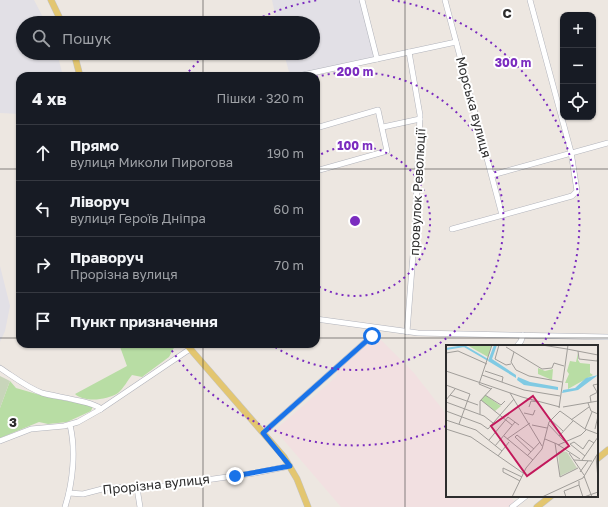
<!DOCTYPE html>
<html lang="uk">
<head>
<meta charset="utf-8">
<style>
  :root { --surface:#171b24; --page:#242831; --text:#f1f3f6; --muted:#9ea1a6; --line:#363941 }
  body { margin:0; font-family:"Golos Text",sans-serif; background:var(--page); color:var(--text) }
  .controls { position:absolute; right:12px; top:12px; display:grid; overflow:hidden; border-radius:8px; box-shadow:0 1px 3px #0004 }
  .controls button { width:36px; height:36px; display:grid; place-items:center; padding:0; border:0; border-bottom:1px solid var(--line); background:var(--surface); color:var(--text); font:20px sans-serif }
  .stop { position:absolute; width:12px; height:12px; margin:-9px; border:3px solid #1a73e8; border-radius:50%; background:#fff }
  .stop.end { background:#1a73e8; border-color:#fff; box-shadow:0 1px 4px #0008 }
  .list { margin:0; padding:0; list-style:none }
  h2 { display:flex; justify-content:space-between; align-items:center; height:52px; margin:0; padding:0 16px; font-size:17px }
  h2 small { font-size:13px; font-weight:400; color:var(--muted) }
  .list li { display:grid; grid-template-columns:26px 1fr auto; gap:12px; align-items:center; box-sizing:border-box; height:56px; padding:0 16px; border-top:1px solid var(--line) }
  .list b { display:block; font-size:15px; white-space:nowrap }
  .list p { margin:0; font-size:13px; white-space:nowrap; color:var(--muted) }
  .list em { font-size:13px; font-style:normal; color:var(--muted) }
  .icon { flex:none; width:22px; height:22px; fill:none; stroke:currentColor; stroke-width:2; stroke-linecap:round; stroke-linejoin:round }
  .map { position:relative; flex:none; width:608px; height:507px; overflow:hidden }
  .search { position:absolute; background:var(--surface); box-shadow:0 1px 3px #0004; left:16px; top:16px; width:304px; height:44px; display:flex; align-items:center; gap:10px; box-sizing:border-box; padding:0 14px; border-radius:22px; color:var(--muted); font-size:15px }
  .panel { position:absolute; background:var(--surface); box-shadow:0 1px 3px #0004; left:16px; top:72px; width:304px; height:276px; border-radius:12px }
  .map>svg:first-child { display:block }
  .industrial { fill:#e2e0e6 }
  .medical { fill:#f2e0e1 }
  .green { fill:#b8dda4 }
  .cemetery { fill:#c8d5ba }
  .lines { fill:none; stroke-linecap:round; stroke-linejoin:round }
  .minor-casing { stroke:#b1b3bb; stroke-width:6 }
  .major-casing { stroke:#c4c4c4; stroke-width:7 }
  .minor { stroke:#fff; stroke-width:5 }
  .major { stroke:#e3c670; stroke-width:6 }
  .route { stroke:#1a73e8; stroke-width:5 }
  .grid { fill:none; stroke:#2d2d2d; stroke-width:1; stroke-opacity:0.55 }
  .ring { fill:none; stroke:#7b2cbf; stroke-width:2; stroke-dasharray:2 4 }
  .labels { text-anchor:middle; dominant-baseline:central; stroke-width:4; stroke-linejoin:round; paint-order:stroke }
  .street-label { font-size:13px; fill:#2d2d2d; stroke:#fff }
  .inset-river { fill:none; stroke:#80cae3; stroke-width:2 }
  .inset-road { fill:none; stroke:#a09d99; stroke-width:1 }
  .view { fill:#c2185b; fill-opacity:0.15; stroke:#c2185b; stroke-width:2 }
  .inset-edge { fill:none; stroke:#2d2d2d; stroke-width:2 }
  .grid-label { font-size:13px; text-anchor:middle; font-weight:bold; fill:#2d2d2d; stroke:#fff; stroke-width:4; stroke-linejoin:round; paint-order:stroke }
  .centre { fill:#7b2cbf; stroke:#fff; stroke-width:2 }
  .ring-label { font-size:12px; text-anchor:middle; font-weight:bold; fill:#7b2cbf; stroke:#fff; stroke-width:4; stroke-linejoin:round; paint-order:stroke }
</style>
</head>
<body>
<div class="map">
<svg width="608" height="507" viewBox="0 0 608 507">
  <rect width="100%" height="100%" fill="#ede7e1"/>
  <!-- industrial -->
  <g class="industrial">
    <polygon points="0,0 34,0 46,23 23,23 23,53 57,53 63,76 20,76 20,114 0,113"/>
    <polygon points="272,0 362,0 377,59 298,76 290,76 284,53 313,53 313,23 277,23"/>
    <polygon points="0,266 10,306 5,331 0,342"/>
  </g>
  <!-- medical -->
  <polygon class="medical" points="381,340 414,373 447,415 447,496 510,496 518,507 341,507 275,430 336,377 338,368 368,344"/>
  <!-- green -->
  <g class="green">
    <path d="M 119,344 L 176,344 L 169,357 L 142,377 L 132,375 C 128,380 123,389 118,393 C 107,400 85,403 75,394 L 127,366 Z"/>
    <polygon points="10,381 16,388 47,397 93,406 91,411 67,422 48,424 39,422 0,438 0,408"/>
  </g>
  <!-- cemetery -->
  <polygon class="cemetery" points="0,376 10,381 0,408"/>
  <g class="lines">
    <!-- minor casing -->
    <g class="minor-casing">
      <g id="minor">
        <polyline points="362,0 377,59"/>
        <polyline points="445,0 502,215"/>
        <polyline points="298,76 456,42"/>
        <polyline points="383,127 420,119"/>
        <polyline points="316,128 378,110 387,151 316,171"/>
        <polyline points="492,175 608,143"/>
        <polyline points="452,229 572,196 577,191 571,152 530,0"/>
        <polyline points="316,319 418,333 608,337"/>
        <polyline points="407,332 415,229 420,115 409,52"/>
        <polyline points="517,346 521,341 523,335"/>
        <path d="M 0,368 C 14,377 26,387 42,393 C 56,397 92,401 101,409"/>
        <polyline points="263,433 372,336 376,328"/>
        <polyline points="0,441 31,429 64,426 78,422 101,409 190,349"/>
        <polyline points="137,488 140,507"/>
        <polyline points="69,493 83,494 110,487 137,488 157,487 255,473 290,466"/>
        <path d="M 65,507 C 73,482 76,450 70,425"/>
        <polyline points="512,507 526,496"/>
      </g>
    </g>
    <!-- major casing -->
    <g class="major-casing">
      <g id="major">
        <polyline points="51,0 62,23"/>
        <polyline points="74,53 80,76"/>
        <polyline points="186,344 284,457 297,479 308,507"/>
        <polyline points="597,459 608,450"/>
        <polyline points="537,507 551,496"/>
      </g>
    </g>
    <!-- minor -->
    <use href="#minor" class="minor"/>
    <!-- major -->
    <use href="#major" class="major"/>
  </g>
  <g class="lines">
    <!-- route -->
    <polyline class="route" points="235,476 290,466 263,433 372,336"/>
  </g>
  <!-- grid -->
  <path class="grid" d="M 203,0 L 203,23M 405,0 L 405,507M 203,53 L 203,76M 0,169 L 20,169M 316,169 L 608,169M 0,338 L 20,338M 316,338 L 608,338M 203,344 L 203,507"/>
  <!-- distance rings -->
  <g class="ring">
    <path d="M316 157A75 75 0 1 1 316 285"/>
    <path d="M316 77A149 149 0 1 1 272 345"/>
    <path d="M446 426A224 224 0 0 1 168 345M185 76A224 224 0 0 1 207 53M252 22A224 224 0 0 1 318 0M392 0A224 224 0 0 1 542 345"/>
  </g>
  <g class="labels">
    <!-- street labels -->
    <g class="street-label">
      <text transform="translate(474 107) rotate(75)">Морська вулиця</text>
      <text transform="translate(417 192) rotate(-87)">провулок Революції</text>
      <text transform="translate(156 484) rotate(-6)">Прорізна вулиця</text>
    </g>
  </g>
  <!-- overview -->
  <g transform="translate(446 345)">
    <rect width="152" height="152" fill="#ede7e1"/>
    <path d="M 21,0 L 46,0 L 42,12 ZM 132,8 L 132,15 L 134,18 L 144,19 L 144,28 L 147,30 L 122,44 L 122,38 L 119,38 L 123,29 L 121,26 L 124,16 L 130,17 ZM 92,23 L 99,26 L 107,24 L 106,35 L 92,29 ZM 39,50 L 55,61 L 49,66 L 35,55 Z" fill="#b8dda4"/>
    <path d="M 116,106 L 121,107 L 131,123 L 114,131 L 112,107 Z" fill="#c8d5ba"/>
    <path d="M 48,0 L 51,0 L 46,14 L 70,30 L 70,33 L 42,16 ZM 152,30 L 132,45 L 116,48 L 117,45 L 129,43 L 140,33 ZM 72,32 L 84,37 L 112,42 L 112,45 L 78,40 L 71,35 Z" fill="#80cae3"/>
    <path class="inset-river" d="M 0,4 L 18,1 L 42,15"/>
    <path class="inset-road" d="M 53,0 L 49,14 L 60,20 L 65,19M 96,0 L 121,4M 60,2 L 96,24 L 106,23 L 108,18 L 118,21M 121,4 L 152,10M 132,6 L 133,14 L 151,16 L 152,12M 68,7 L 65,17 L 70,25 L 83,31 L 116,37M 0,8 L 12,6 L 41,19M 0,26 L 76,52 L 114,62M 39,26 L 57,32 L 56,37M 36,30 L 78,45 L 114,51M 0,40 L 24,49 L 13,79M 45,44 L 33,39 L 46,0M 151,47 L 147,40 L 152,39M 64,48 L 96,101M 4,50 L 32,60M 39,50 L 55,60 L 59,56M 0,55 L 9,44M 35,55 L 66,80M 0,57 L 38,71 L 47,78M 145,57 L 144,51 L 152,47M 142,58 L 145,66 L 152,69M 83,62 L 85,56 L 93,57M 117,62 L 152,56M 113,63 L 122,0M 0,66 L 35,79 L 42,84 L 68,54M 114,66 L 139,84 L 152,89M 78,68 L 87,70 L 89,65M 34,69 L 34,56 L 46,43M 0,75 L 30,85 L 56,106M 105,75 L 117,86M 125,75 L 143,62M 102,79 L 118,96M 86,80 L 101,83M 0,84 L 25,92 L 77,128M 139,84 L 146,67M 149,84 L 152,71M 58,91 L 87,115M 113,91 L 127,76M 61,94 L 84,78M 99,94 L 111,99 L 134,114M 43,95 L 62,72 L 73,80M 109,98 L 114,132 L 132,123M 112,100 L 135,90 L 140,85M 49,101 L 69,77M 137,104 L 128,97 L 124,99 L 139,111M 137,104 L 143,95 L 148,98M 85,107 L 69,92 L 71,90 L 88,104M 123,108 L 138,130M 52,111 L 63,97M 81,111 L 94,97M 150,111 L 152,134M 128,115 L 146,116M 136,115 L 152,92M 134,127 L 142,116M 138,131 L 146,152M 152,133 L 152,147M 74,136 L 57,127 L 57,123 L 76,132M 133,140 L 137,152M 66,152 L 80,123 L 96,104 L 103,77 L 114,66M 96,152 L 137,133 L 152,108M 120,152 L 118,146 L 133,140 L 133,136M 138,152 L 152,147"/>
    <path class="view" d="M 87,51 L 123,101 L 81,131 L 45,81 Z"/>
    <rect width="152" height="152" class="inset-edge"/>
  </g>
  <g class="grid-label">
    <text x="507" y="18">C</text>
    <text x="13" y="427">3</text>
  </g>
  <circle cx="355" cy="221" r="6" class="centre"/>
  <g class="ring-label">
    <text x="513" y="67">300 m</text>
    <text x="355" y="76">200 m</text>
    <text x="355" y="150">100 m</text>
  </g>
</svg>
<div class="controls">
<button>+</button>
<button>−</button>
<button><svg class="icon" aria-label="locate" viewBox="0 0 24 24"><circle cx="12" cy="12" r="6"/><path d="M12 2v4M12 18v4M2 12h4M18 12h4"/></svg></button>
</div>
<div class="stop" style="left:372px;top:336px"></div>
<div class="stop end" style="left:235px;top:476px"></div>
<div class="search"><svg class="icon" aria-label="search" viewBox="0 0 24 24"><circle cx="10" cy="10" r="6"/><path d="M15 15l6 6"/></svg>Пошук</div>
<section class="panel">
<h2>4 хв<small>Пішки · 320 m</small></h2>
<ul class="list">
<li><svg class="icon" aria-label="ahead" viewBox="0 0 24 24"><path d="M12 20V5M6 11l6-6 6 6"/></svg><div><b>Прямо</b><p>вулиця Миколи Пирогова</p></div><em>190 m</em></li>
<li><svg class="icon" aria-label="left" viewBox="0 0 24 24"><path d="M17 20v-9H6M10 6l-5 5 5 5"/></svg><div><b>Ліворуч</b><p>вулиця Героїв Дніпра</p></div><em>60 m</em></li>
<li><svg class="icon" aria-label="right" viewBox="0 0 24 24"><path d="M7 20v-9h11M14 6l5 5-5 5"/></svg><div><b>Праворуч</b><p>Прорізна вулиця</p></div><em>70 m</em></li>
<li><svg class="icon" aria-label="arrive" viewBox="0 0 24 24"><path d="M6 21V4h12l-3 4 3 4H6"/></svg><div><b>Пункт призначення</b></div></li>
</ul>
</section>
</div>
</body>
</html>
